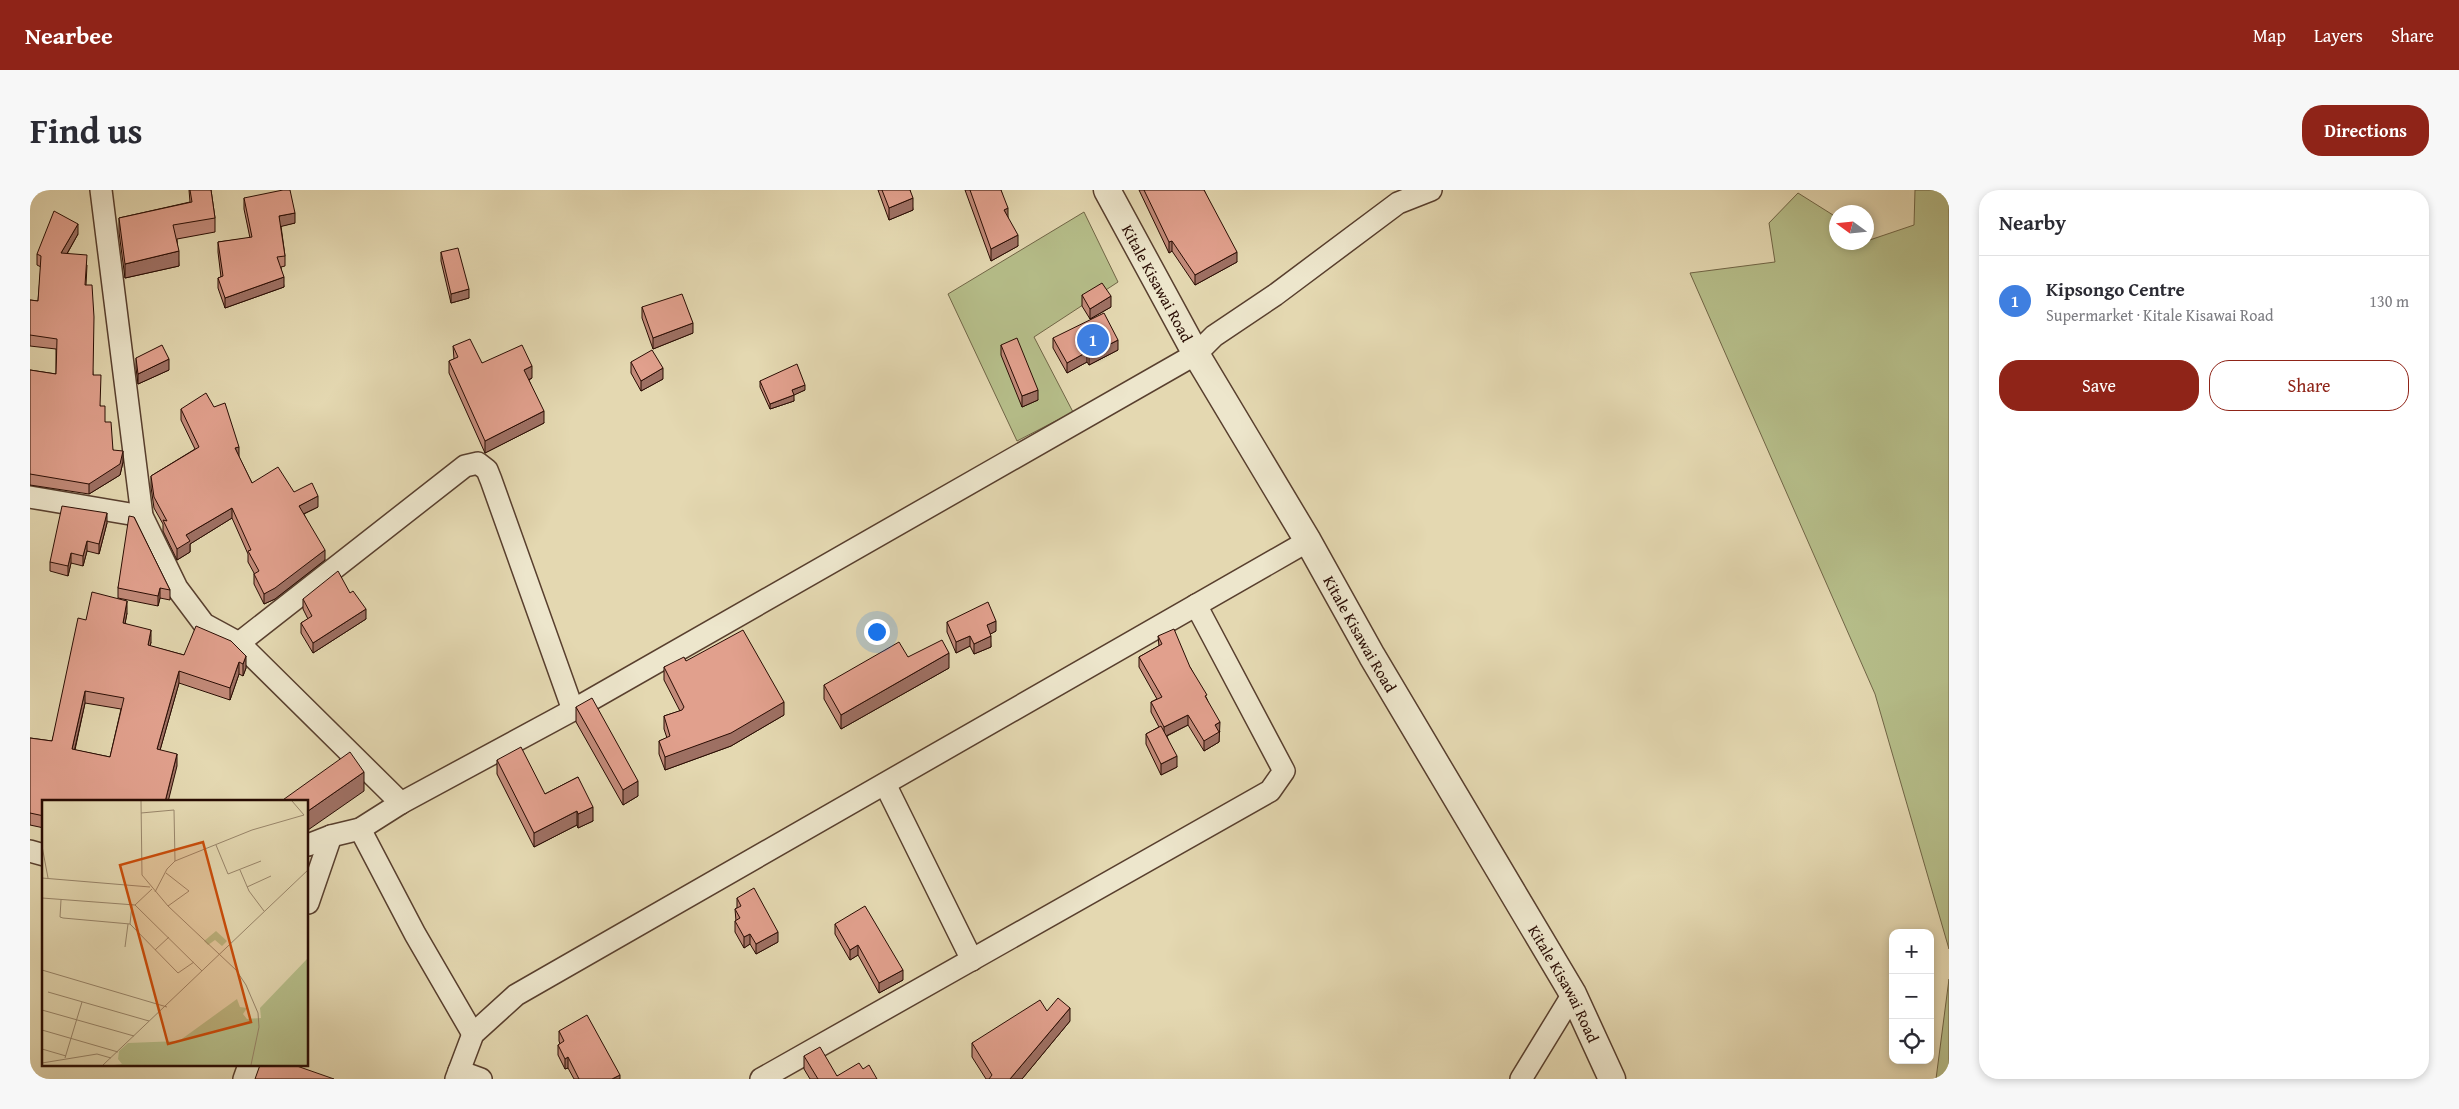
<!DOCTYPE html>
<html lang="en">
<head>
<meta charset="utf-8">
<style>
  :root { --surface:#fff; --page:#f7f7f7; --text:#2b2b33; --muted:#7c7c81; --line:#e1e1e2; --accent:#8f2418 }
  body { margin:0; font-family:"Gentium Book Plus",serif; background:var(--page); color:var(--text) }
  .controls { position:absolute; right:15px; bottom:15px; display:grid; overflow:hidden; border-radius:10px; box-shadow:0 2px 8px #0003 }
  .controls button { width:45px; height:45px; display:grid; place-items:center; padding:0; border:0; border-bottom:1px solid var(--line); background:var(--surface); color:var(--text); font:25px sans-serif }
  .compass { position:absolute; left:1799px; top:15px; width:45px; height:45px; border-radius:50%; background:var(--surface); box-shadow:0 2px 8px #0003; rotate:285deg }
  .you { position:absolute; left:846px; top:441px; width:18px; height:18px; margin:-12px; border:4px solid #fff; border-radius:50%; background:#1a73e8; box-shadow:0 0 0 8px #1a73e833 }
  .badge { display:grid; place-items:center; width:32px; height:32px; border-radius:50%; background:var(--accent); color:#fff; font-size:16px; font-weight:700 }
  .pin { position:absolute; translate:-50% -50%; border:2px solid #fff; box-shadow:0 1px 5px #0006 }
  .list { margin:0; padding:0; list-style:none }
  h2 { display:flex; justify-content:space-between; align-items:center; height:65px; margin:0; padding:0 20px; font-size:21px }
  h2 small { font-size:16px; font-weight:400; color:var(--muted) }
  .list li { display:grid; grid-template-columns:32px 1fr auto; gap:15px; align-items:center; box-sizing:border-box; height:90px; padding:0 20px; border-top:1px solid var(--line) }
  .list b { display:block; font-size:19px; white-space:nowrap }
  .list p { margin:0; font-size:16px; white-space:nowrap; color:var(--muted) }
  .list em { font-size:16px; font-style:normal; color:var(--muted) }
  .actions { display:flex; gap:10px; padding:15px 20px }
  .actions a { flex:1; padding:11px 0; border:1px solid var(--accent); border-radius:20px; text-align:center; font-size:18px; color:var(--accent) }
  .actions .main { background:var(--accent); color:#fff }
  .icon { flex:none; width:28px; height:28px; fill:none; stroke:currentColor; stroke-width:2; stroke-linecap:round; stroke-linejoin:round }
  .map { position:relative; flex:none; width:1919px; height:889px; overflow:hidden; border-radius:20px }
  header { display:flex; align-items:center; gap:30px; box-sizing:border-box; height:70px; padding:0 25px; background:var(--accent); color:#fff }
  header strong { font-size:24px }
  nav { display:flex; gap:28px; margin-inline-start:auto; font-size:18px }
  .intro { display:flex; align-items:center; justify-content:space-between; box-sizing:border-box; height:120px; padding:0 30px }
  h1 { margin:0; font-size:35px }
  .button { padding:12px 22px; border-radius:20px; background:var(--accent); color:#fff; font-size:18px; font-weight:700 }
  main { display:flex; gap:30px; padding:0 30px }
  aside { flex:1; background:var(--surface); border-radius:20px; box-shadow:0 2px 8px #0003 }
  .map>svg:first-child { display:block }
  .green { fill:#b6be8a; stroke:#706546 }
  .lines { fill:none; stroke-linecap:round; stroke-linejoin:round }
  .minor-casing { stroke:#583f2e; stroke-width:24 }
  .tertiary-casing { stroke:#583f2e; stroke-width:29 }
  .minor { stroke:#ede6cc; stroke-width:21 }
  .tertiary { stroke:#ede6cc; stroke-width:26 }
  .wall { fill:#c28a79; stroke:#290c03; fill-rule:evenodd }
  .shaded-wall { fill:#9e7063; stroke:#290c03 }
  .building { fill:#e1a08d; stroke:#290c03; fill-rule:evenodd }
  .labels { text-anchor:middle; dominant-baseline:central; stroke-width:4.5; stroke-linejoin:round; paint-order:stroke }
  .street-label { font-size:16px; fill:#290c03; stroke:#ede6cc }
  .inset-road { fill:none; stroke:#99866b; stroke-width:1 }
  .view { fill:#cb4d0b; fill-opacity:0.15; stroke:#cb4d0b; stroke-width:2.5 }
  .inset-edge { fill:none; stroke:#290c03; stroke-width:2.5 }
</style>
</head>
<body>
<header>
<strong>Nearbee</strong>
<nav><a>Map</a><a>Layers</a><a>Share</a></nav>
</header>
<div class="intro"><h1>Find us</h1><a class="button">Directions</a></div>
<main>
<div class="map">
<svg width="1919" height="889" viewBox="0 0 1919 889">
  <rect width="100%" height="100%" fill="#e4d8b1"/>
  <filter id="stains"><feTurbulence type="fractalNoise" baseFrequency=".004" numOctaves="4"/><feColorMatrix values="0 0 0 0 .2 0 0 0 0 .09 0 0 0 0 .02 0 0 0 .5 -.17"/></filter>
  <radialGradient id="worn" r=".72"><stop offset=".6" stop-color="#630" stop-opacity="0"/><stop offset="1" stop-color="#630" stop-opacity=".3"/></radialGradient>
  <!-- green -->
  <g class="green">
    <polygon points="1885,0 1919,0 1919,759 1845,504 1660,83 1745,72 1739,33 1768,3 1803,25 1806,32 1806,52 1816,53 1819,57 1884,35"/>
    <polygon points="1054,22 1088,92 1004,147 1043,222 987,251 918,104"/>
    <polygon points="1919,789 1919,889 1906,889"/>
  </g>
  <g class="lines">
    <!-- minor casing -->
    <g class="minor-casing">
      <g id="minor">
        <polyline points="71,0 112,326 147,398 174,434 209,453 371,613"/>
        <polyline points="0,307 112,326"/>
        <polyline points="209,453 435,276 448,273 457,280 461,290 543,520"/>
        <polyline points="855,594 942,770"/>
        <polyline points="330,639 385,744 443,844"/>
        <polyline points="278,655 301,646 330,639 371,613 543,520 1166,164 1184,146 1245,105 1368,13 1401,0"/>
        <polyline points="0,661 14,665"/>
        <polyline points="278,713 301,646"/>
        <polyline points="429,881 451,889"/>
        <polyline points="214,889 219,875"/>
        <polyline points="426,889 443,844 486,805 1278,351"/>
        <polyline points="731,889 1240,601 1254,581 1166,415"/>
        <polyline points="1491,889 1543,804"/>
      </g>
    </g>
    <!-- tertiary casing -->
    <g class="tertiary-casing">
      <g id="tertiary">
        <path id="s1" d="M 1077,0 L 1166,164 L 1278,351 L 1342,466 L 1543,804 L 1582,889"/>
      </g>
    </g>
    <!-- minor -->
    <use href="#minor" class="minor"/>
    <!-- tertiary -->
    <use href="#tertiary" class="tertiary"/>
  </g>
  <!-- wall -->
  <g class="wall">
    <polygon points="159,0 181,0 185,28 185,42 147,49 149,76 95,88 89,42 89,28 160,12"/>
    <polygon points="848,0 880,0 883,20 859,30"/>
    <polygon points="935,0 971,0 978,28 988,56 961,71"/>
    <polygon points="1109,0 1174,0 1207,72 1165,95 1142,61 1139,63"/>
    <polygon points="214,8 265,33 251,36 255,66 255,76 251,77 254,97 195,118 188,98 188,88 191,87 188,62 188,52 220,48 214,19"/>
    <polygon points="48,44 37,64 57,75 56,95 63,185 70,216 83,260 93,272 90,285 59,304 0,295 0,180 26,184 26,159 0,156 0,110 8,111 11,77 7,75 7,64"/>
    <polygon points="411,62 439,108 421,113 411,71"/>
    <polygon points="1052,105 1081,117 1060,129 1052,116"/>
    <polygon points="612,117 663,143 623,159 612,128"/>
    <polygon points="1023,148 1088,160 1059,175 1057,172 1037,183 1023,158"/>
    <polygon points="971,155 1008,210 992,217 971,165"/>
    <polygon points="423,156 452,173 502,188 499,190 514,233 455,263 419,183 419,171 424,169"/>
    <polygon points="106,168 139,180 108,194 106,178"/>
    <polygon points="601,172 633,189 611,201 601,183"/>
    <polygon points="730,191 775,200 763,205 764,211 740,219 730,197"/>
    <polygon points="151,219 209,267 222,293 264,302 288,317 274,324 295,370 245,409 234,414 224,394 224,383 218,372 218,364 202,328 160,354 160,362 147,370 133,341 133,334 124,318 121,297 121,286 165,259 151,230"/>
    <polygon points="104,327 140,400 140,410 130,408 128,416 88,408 88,398"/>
    <polygon points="77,333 69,364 57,361 53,376 41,373 38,386 20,381 20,372"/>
    <polygon points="320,403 336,429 283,463 271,443 271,433 278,429 273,419 273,409"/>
    <path d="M 97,423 L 95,433 L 121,452 L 120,456 L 154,465 L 201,451 L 216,478 L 213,486 L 209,484 L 200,510 L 149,493 L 130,560 L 147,576 L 14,612 L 14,638 L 0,635 L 0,548 L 22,551 L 56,430 ZM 55,513 L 91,519 L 80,567 L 45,560 Z"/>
    <polygon points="917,432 966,441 960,444 961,457 944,464 940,456 926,463 917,442"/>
    <polygon points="1128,446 1160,477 1177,509 1190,542 1189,543 1189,552 1174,561 1158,535 1137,546 1147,577 1131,585 1116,554 1116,544 1129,537 1121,522 1121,512 1127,509 1109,477 1109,467 1129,456"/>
    <polygon points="878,467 919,478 811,539 794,509 794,495"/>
    <polygon points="656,471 754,525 701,556 635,580 629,564 629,551 637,548 634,539 634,526 650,521 634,490 634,477"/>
    <polygon points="546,517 608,606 593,615 546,532"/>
    <polygon points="467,570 515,604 548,587 563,631 548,638 547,635 504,657 467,584"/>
    <polygon points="707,708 748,752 726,764 720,754 714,758 705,742 705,731 706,731 705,719 707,718"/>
    <polygon points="805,734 873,790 849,803 828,765 820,770 805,744"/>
    <polygon points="1017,821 1040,831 992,889 956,889 942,867 942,853"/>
    <polygon points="529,841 590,889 544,889 538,878 535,879 528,865 528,855 530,854 529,851"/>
    <polygon points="774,866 807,886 833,879 847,889 780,889 774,879"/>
  </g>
  <!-- shaded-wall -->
  <g class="shaded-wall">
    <polygon points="883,8 883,20 859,30 859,18"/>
    <polygon points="978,18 978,30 974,20"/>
    <polygon points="265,23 265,33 249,37 249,26"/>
    <polygon points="48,34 48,44 31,74 31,63"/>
    <polygon points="988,45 988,56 961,71 961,59"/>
    <polygon points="1142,51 1142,61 1139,63 1139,52"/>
    <polygon points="149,61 149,76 95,88 95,74"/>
    <polygon points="1207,62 1207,72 1165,95 1165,85"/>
    <polygon points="254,87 254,97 195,118 195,108"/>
    <polygon points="439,99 439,108 421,113 421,104"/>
    <polygon points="1081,106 1081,117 1060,129 1060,119"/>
    <polygon points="663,133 663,143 623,159 623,148"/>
    <polygon points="1088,150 1088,160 1059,175 1059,165"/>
    <polygon points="1057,162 1057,172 1037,183 1037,173"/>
    <polygon points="139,169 139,180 108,194 108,184"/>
    <polygon points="502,176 502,188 494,192 494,180"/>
    <polygon points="633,178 633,189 611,201 611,191"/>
    <polygon points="775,195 775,200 762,206 762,200"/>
    <polygon points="1008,200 1008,210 992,217 992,206"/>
    <polygon points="764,205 764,211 740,219 740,214"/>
    <polygon points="514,221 514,233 455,263 455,251"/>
    <polygon points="209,257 209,267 205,258"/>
    <polygon points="93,261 93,272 90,285 59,304 59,294"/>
    <polygon points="288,306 288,317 269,326 269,316"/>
    <polygon points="202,318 202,328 160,354 160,362 147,370 147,359 156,345"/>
    <polygon points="77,323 77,333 69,364 69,354"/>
    <polygon points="57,351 57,361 53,376 53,366"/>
    <polygon points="295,360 295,370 245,409 234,414 234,404"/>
    <polygon points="41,363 41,373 38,386 38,376"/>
    <polygon points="130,398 130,408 128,416 128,406"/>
    <polygon points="97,411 97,423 93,445 93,433"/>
    <polygon points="336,419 336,429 283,463 283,453"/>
    <polygon points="966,431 966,441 957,446 957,435"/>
    <polygon points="121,440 121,452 118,467 118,455"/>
    <polygon points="940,446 940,456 926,463 926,452"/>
    <polygon points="961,446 961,457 944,464 944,454"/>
    <polygon points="919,463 919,478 811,539 811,525"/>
    <polygon points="216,466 216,478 213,486 213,474"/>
    <polygon points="209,472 209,484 200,510 200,498"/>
    <polygon points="149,481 149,493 127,571 127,559"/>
    <polygon points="55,501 55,513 42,571 42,559"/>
    <polygon points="754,512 754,525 701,556 635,580 635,567"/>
    <polygon points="1158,525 1158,535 1134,547 1134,537"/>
    <polygon points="1190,532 1189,552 1174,561 1174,551 1185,535"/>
    <polygon points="147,564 147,576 138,612 135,612"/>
    <polygon points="1147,566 1147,577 1131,585 1131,574"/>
    <polygon points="334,582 334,601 278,640 278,621"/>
    <polygon points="608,591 608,606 593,615 593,600"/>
    <polygon points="563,617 563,631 548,638 548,624"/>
    <polygon points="547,621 547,635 504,657 504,643"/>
    <polygon points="748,742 748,752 726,764 726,754"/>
    <polygon points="720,744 720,754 714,758 714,747"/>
    <polygon points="828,755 828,765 820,770 820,760"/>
    <polygon points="873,780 873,790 849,803 849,793"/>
    <polygon points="1040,818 1040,831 992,889 980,889"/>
    <polygon points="538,867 538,878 535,879 535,869"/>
    <polygon points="590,885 590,889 582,889"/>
  </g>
  <!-- building -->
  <g class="building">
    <polygon points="160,0 181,0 185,28 143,35 149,61 95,74 89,28 162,12"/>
    <polygon points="253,0 260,0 265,23 249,26 255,66 247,67 254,87 195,108 188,88 193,86 188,52 222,47 214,8"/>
    <polygon points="852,0 880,0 883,8 859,18"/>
    <polygon points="940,0 971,0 978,18 974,20 988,45 961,59"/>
    <polygon points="1114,0 1174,0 1207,62 1165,85 1142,51 1139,52"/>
    <polygon points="24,21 48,34 31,63 57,65 55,95 62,95 64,127 63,185 71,185 70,216 75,216 75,232 81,232 83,260 93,261 90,274 59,294 0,284 0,180 26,184 27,149 0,145 0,110 8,111 11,66 7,64"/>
    <polygon points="428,58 439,99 421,104 411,62"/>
    <polygon points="1072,93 1081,106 1060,119 1052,105"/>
    <polygon points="652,104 663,133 623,148 612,117"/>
    <polygon points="1074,123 1088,150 1059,165 1057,162 1037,173 1023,148"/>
    <polygon points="987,148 1008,200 992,206 971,155"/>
    <polygon points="440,149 452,173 492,155 502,176 494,180 514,221 455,251 419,171 428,167 423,156"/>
    <polygon points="132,155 139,169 108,184 106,168"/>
    <polygon points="622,160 633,178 611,191 601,172"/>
    <polygon points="767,174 775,195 762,200 764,205 740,214 730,191"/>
    <polygon points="176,203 184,217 195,213 209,257 205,258 222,293 248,277 264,302 282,293 288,306 269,316 295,360 245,398 234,404 224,384 229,381 218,361 221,360 202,318 156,345 160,351 147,359 133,330 137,331 124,307 121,286 169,257 151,219"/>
    <polygon points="32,316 77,323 69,354 57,351 53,366 41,363 38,376 20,372"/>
    <polygon points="99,326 104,327 140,400 130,398 128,406 88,398"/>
    <polygon points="308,381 320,403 323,401 336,419 283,453 271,433 282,426 273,409"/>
    <path d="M 62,402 L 97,411 L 93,433 L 121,440 L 118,455 L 154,465 L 166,436 L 201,451 L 216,466 L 213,474 L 209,472 L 200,498 L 149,481 L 127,559 L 147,564 L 135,612 L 14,612 L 14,626 L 0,623 L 0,548 L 22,551 L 48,428 L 56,430 ZM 55,501 L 94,508 L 80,567 L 42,559 Z"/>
    <polygon points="958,412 966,431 957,435 961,446 944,454 940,446 926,452 917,432"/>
    <polygon points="1144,439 1160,477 1177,505 1175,506 1190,532 1185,535 1189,542 1174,551 1158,525 1134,537 1121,512 1132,507 1109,467 1132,454 1128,446"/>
    <polygon points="713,440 754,512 701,543 635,567 629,551 640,546 634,526 652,520 654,517 634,477 654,467 656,471"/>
    <polygon points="912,450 919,463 811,525 794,495 869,452 878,467"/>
    <polygon points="562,508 608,591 593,600 546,517"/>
    <polygon points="1131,536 1147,566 1131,574 1116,544"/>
    <polygon points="491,557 515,604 548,587 563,617 548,624 547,621 504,643 467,570"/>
    <polygon points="320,562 334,582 278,621 278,612 250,612"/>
    <polygon points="724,698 748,742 726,754 720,744 714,747 705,731 710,728 705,719 711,716 707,708"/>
    <polygon points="835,716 873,780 849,793 828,755 820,760 805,734"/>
    <polygon points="1028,808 1040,818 980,889 959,889 962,885 942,853 1010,810 1017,821"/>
    <polygon points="557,825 590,885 582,889 549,889 538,867 535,869 528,855 534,851 529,841"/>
    <polygon points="790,857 807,886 829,873 833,879 839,875 847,889 788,889 774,866"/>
    <polygon points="230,875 264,875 304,889 225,889"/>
  </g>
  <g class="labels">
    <!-- street labels -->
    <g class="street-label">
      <text stroke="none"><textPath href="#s1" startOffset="106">Kitale Kisawai Road</textPath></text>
      <text stroke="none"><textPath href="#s1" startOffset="511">Kitale Kisawai Road</textPath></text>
      <text stroke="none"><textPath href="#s1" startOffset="916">Kitale Kisawai Road</textPath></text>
    </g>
  </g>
  <!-- overview -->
  <g transform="translate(12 610)">
    <rect width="266" height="266" fill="#e4d8b1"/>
    <path d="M 174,131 L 185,141 L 180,146 L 173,140 L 166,145 L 162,141 ZM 265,159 L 266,265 L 72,265 L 80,264 L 76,259 L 77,251 L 86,243 L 137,241 L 195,199 L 198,207 L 205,208 L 201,214 L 205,219 L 219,218 L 218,208 Z" fill="#b6be8a"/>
    <path class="inset-road" d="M 99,1 L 100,75 L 126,106 L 194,170 L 204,185 L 216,213 L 217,227 L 209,265M 99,13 L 132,10 L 133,61M 174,45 L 186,74 L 219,61M 0,46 L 6,78M 198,70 L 207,91 L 222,111M 124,73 L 147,91 L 126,106M 0,78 L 108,87M 205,87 L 229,76M 113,92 L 125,69 L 133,61 L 210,30 L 262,15 L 250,1M 0,98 L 93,105 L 160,171M 19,100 L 18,117 L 21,118 L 88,124 L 136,173 L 152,162M 93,105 L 110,89M 88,124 L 90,104M 83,147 L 86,124M 113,150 L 127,137M 0,170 L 125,207M 6,192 L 107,221M 0,210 L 92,236M 0,230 L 76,252M 0,249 L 24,256M 23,258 L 40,202M 0,263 L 55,254 L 69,258M 61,265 L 267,69"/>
    <path class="view" d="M 161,42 L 209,222 L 126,244 L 78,65 Z"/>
    <rect width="266" height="266" class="inset-edge"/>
  </g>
  <rect width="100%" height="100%" filter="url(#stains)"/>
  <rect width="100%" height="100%" fill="url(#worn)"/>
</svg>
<div class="controls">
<button>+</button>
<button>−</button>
<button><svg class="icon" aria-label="locate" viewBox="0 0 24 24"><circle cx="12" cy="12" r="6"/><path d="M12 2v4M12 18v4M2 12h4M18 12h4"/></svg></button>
</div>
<svg class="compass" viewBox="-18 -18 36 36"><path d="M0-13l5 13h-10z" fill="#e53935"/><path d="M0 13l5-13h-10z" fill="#7c7c81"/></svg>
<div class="you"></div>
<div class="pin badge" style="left:1063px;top:150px;background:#3f7fe0">1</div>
</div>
<aside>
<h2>Nearby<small></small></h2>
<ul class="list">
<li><span class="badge" style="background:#3f7fe0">1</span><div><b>Kipsongo Centre</b><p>Supermarket · Kitale Kisawai Road</p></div><em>130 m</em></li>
</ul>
<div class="actions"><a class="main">Save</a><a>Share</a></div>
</aside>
</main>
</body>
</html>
